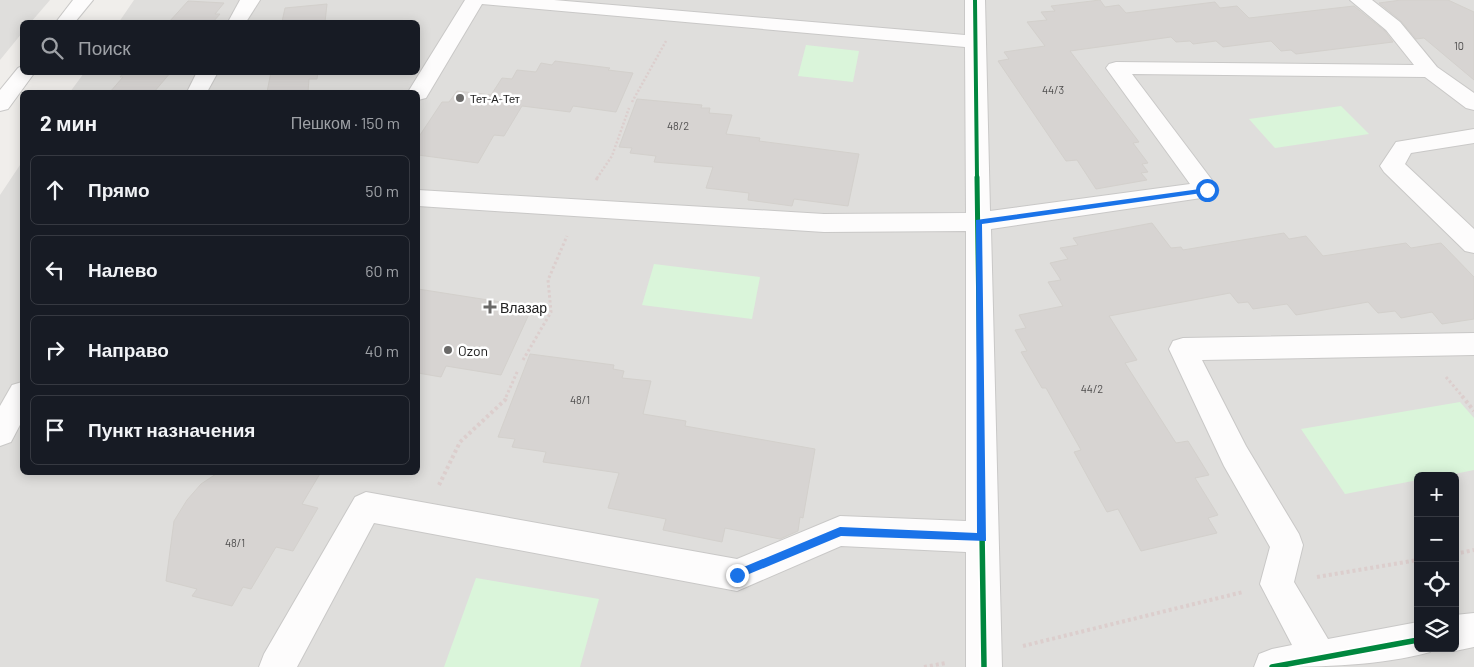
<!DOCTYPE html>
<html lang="ru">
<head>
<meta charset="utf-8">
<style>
  :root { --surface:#171b24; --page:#242831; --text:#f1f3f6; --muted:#9ea1a6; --line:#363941 }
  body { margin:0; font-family:Barlow,sans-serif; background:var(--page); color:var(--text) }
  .controls { position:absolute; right:15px; bottom:15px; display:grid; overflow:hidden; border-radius:8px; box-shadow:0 2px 12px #0003 }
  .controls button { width:45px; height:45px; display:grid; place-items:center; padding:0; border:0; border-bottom:1px solid var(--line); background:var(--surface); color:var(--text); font:25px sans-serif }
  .stop { position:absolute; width:15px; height:15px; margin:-11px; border:4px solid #1a73e8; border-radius:50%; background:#fff }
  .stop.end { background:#1a73e8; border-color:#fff; box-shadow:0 1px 5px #0008 }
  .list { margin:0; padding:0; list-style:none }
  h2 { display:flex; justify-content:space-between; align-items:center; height:65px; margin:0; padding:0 20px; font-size:21px }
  h2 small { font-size:16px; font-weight:400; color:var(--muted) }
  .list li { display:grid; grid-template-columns:32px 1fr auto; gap:15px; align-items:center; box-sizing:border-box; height:70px; margin:0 10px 10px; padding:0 10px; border:1px solid var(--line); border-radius:8px }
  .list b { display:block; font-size:19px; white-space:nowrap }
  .list em { font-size:16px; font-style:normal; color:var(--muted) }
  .icon { flex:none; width:28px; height:28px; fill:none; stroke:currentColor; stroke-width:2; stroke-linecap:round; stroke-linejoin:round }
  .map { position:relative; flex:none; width:1474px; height:667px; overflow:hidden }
  .search { position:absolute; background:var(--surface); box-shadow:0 2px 12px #0003; left:20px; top:20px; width:400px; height:55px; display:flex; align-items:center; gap:12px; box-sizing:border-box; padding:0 18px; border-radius:8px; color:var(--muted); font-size:19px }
  .panel { position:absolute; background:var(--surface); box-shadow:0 2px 12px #0003; left:20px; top:90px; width:400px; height:385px; border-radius:8px }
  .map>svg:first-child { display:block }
  .residential { fill:#dfdedc; fill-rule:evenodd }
  .park { fill:#daf5da }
  .building { fill:#d7d4d2; stroke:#d3d0cc }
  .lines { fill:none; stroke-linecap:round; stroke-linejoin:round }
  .minor-casing { stroke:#c9c8c7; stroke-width:2 }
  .path-far2 { stroke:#dccecd; stroke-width:2.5; stroke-dasharray:2 2; stroke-linecap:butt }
  .path-far1 { stroke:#dccecd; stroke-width:3; stroke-dasharray:2.5 2.5; stroke-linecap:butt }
  .path { stroke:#dccecd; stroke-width:4; stroke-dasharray:3 3; stroke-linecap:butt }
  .minor { fill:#fdfcfc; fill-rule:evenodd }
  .cycleway-far2-casing { stroke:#fff; stroke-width:6 }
  .cycleway-far1-casing { stroke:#fff; stroke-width:8 }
  .cycleway-casing { stroke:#fff; stroke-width:9 }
  .cycleway-far2 { stroke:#00873e; stroke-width:4 }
  .cycleway-far1 { stroke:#00873e; stroke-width:5 }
  .cycleway { stroke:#00873e; stroke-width:5.5 }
  .route { fill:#1a73e8 }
  .poi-dot { fill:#6a6968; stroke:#fff; stroke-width:2 }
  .labels { text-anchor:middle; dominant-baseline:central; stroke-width:5; stroke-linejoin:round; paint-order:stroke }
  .number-label { font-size:11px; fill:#4f4e4e }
  .far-poi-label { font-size:11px; fill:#222; stroke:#fff; text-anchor:start }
  .poi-label { font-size:14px; fill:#222; stroke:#fff; text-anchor:start }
</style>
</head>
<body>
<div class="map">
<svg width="1474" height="667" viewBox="0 0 1474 667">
  <rect width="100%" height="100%" fill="#f0eeeb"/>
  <!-- residential -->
  <g class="residential">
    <polygon points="0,0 50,0 31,22 22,22 22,33 0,60"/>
    <path d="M 134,0 L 1474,0 L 1474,667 L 0,667 L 0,195 L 22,162 L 22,472 L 418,472 L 418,92 L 70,92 L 84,73 L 418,72 L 418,22 L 119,22 ZM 1418,476 L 1455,476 L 1455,648 L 1418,648 Z"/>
  </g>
  <!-- park -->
  <g class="park">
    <polygon points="806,45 859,51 853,82 798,76"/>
    <polygon points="1341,106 1369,134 1275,148 1249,119"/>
    <polygon points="654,264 760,277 752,319 642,305"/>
    <polygon points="1460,402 1474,418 1474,470 1444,476 1418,476 1418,480 1345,494 1301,429"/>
    <polygon points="476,578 599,599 580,667 444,667"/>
  </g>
  <!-- building -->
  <g class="building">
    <polygon points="1100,0 1105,7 1119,5 1126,13 1215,2 1220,8 1237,6 1249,18 1354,6 1385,31 1393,42 1296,54 1291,50 1281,51 1271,41 1223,47 1216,41 1193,44 1190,41 1176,42 1171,37 1070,51 1139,142 1133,143 1148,163 1142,164 1148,172 1141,173 1147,180 1096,189 1077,160 1066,161 998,61 1009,59 1004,52 1045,46 1027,22 1047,20 1041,12 1055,11 1051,6"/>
    <polygon points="1401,0 1448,0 1474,12 1474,80 1424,38 1416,39 1401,21 1379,3"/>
    <polygon points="188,1 224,3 215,14 220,14 213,22 169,22"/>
    <polygon points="327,4 325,22 282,22 285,8"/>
    <polygon points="555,61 610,68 608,70 633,73 616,112 573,106 570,112 522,106 504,136 494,135 478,163 418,155 418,138 442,102 449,102 457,91 491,95 502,78 512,79 517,70 536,72 541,63 552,65"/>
    <polygon points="124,72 171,72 154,92 110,92 123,77 120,77"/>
    <polygon points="271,72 318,72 317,79 309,79 308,92 267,92"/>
    <polygon points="637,99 702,105 701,108 710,108 709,113 732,115 726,134 760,138 759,141 859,154 848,206 794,199 792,206 748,200 749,193 706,188 713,167 654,162 656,156 630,153 632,148 619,147"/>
    <polygon points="1152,223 1171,248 1181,247 1183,250 1284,233 1289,239 1306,236 1323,256 1406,243 1411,248 1441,243 1474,277 1474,319 1442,324 1432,312 1401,318 1395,311 1378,313 1368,302 1296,315 1287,304 1253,309 1248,302 1238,303 1230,293 1109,316 1137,360 1125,363 1176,443 1188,441 1209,475 1195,478 1218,515 1208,518 1217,533 1141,551 1118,509 1107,512 1074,452 1081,450 1046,388 1042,388 1021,352 1027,351 1015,330 1026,328 1019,315 1063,306 1048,282 1061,280 1050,263 1068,259 1060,248 1078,245 1073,238"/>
    <polygon points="418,289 501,302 499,306 530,312 501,375 446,366 441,377 418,373"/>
    <polygon points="530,354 614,365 613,369 624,371 622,378 651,381 643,414 686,421 685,426 815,449 803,518 800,517 798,531 780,539 725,528 722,542 663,530 666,519 608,508 619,473 543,462 546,452 512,447 515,439 498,437"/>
    <polygon points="219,472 321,472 302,504 318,508 293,551 276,547 251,589 243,587 232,606 192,596 197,589 166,581 174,521 187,500 201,484"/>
  </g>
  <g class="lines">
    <!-- minor casing -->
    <g class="minor-casing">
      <g id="minor">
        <polygon points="73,0 93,0 75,22 56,22"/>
        <polygon points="240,0 260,0 246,22 228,22"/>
        <polygon points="465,0 554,0 965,35 965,0 985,0 990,211 1190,184 1106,68 1109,64 1116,62 1414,65 1386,30 1350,0 1372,0 1400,22 1437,67 1474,93 1474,110 1466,108 1425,77 1132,74 1215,184 1219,190 1215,196 991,229 1002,667 966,667 966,552 841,546 737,591 374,523 297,667 259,667 264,654 355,497 366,492 737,559 840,516 966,521 966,231 824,232 418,206 418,190 824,214 966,213 965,47 482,4 426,98 418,100 418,92 408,92"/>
        <polygon points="22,66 22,72 35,72 8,109 0,111 0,90 18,68"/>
        <polygon points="197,72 218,72 207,92 187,92"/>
        <polygon points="1474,129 1474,143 1411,153 1405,164 1474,229 1474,253 1465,251 1384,172 1380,166 1396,142"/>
        <path d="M 1474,333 L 1474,355 L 1202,360 L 1246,446 L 1299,534 L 1303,545 L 1294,582 L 1328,639 L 1418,622 L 1418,648 L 1432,648 L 1430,652 C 1376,667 1312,667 1254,667 L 1259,654 L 1272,649 L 1292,645 L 1260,584 L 1270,547 L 1224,466 L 1169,349 L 1173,341 L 1183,338 Z"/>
        <polygon points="22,382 22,421 11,442 0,446 0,406 12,385"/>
        <polygon points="1474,613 1474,647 1455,651 1450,648 1455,648 1455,615"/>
      </g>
    </g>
    <!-- path-far2 -->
    <g class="path-far2">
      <polyline points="632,102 666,41"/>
      <polyline points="597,178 612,156 629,108"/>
    </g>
    <!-- path-far1 -->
    <g class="path-far1">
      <polyline points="596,180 598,177"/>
      <polyline points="523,360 551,312 548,280 567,236"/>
      <polyline points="1446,377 1463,397"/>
      <polyline points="506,397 518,370"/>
    </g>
    <!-- path -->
    <g class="path">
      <polyline points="1462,396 1474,411"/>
      <polyline points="439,485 460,442 505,400 507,396"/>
      <polyline points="1455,554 1474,550"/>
      <polyline points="1317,577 1418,560"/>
      <polyline points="1023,646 1243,592"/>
      <polyline points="924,667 946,663"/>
    </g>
    <!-- minor -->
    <use href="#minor" class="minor"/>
    <!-- cycleway-far2 casing -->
    <g class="cycleway-far2-casing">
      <polyline id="cycleway-far2" points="975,0 977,178"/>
    </g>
    <!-- cycleway-far1 casing -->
    <g class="cycleway-far1-casing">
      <polyline id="cycleway-far1" points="977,177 980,397"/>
    </g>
    <!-- cycleway casing -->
    <g class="cycleway-casing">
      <g id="cycleway">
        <polyline points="980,396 984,667"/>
        <polyline points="1272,667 1418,640"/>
      </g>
    </g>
    <!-- cycleway-far2 -->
    <use href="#cycleway-far2" class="cycleway-far2"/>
    <!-- cycleway-far1 -->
    <use href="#cycleway-far1" class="cycleway-far1"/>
    <!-- cycleway -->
    <use href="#cycleway" class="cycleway"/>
  </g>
  <!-- route -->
  <polygon class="route" points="1207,188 1210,190 1209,192 982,224 986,541 841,536 737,579 734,578 734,571 840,527 977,533 976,220"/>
  <!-- markers -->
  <g class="poi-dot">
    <circle cx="460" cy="98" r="5"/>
    <path d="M487.5 299.5h5v5h5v5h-5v5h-5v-5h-5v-5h5z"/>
    <circle cx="448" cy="350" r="5"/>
  </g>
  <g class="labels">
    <!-- number labels -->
    <g class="number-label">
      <text x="1459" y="45">10</text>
      <text x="1053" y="89">44/3</text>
      <text x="678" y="125">48/2</text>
      <text x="1092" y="388">44/2</text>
      <text x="580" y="399">48/1</text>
      <text x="235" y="542">48/1</text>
    </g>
    <!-- far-poi labels -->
    <g class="far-poi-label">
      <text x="470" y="98">Тет-А-Тет</text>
    </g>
    <!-- poi labels -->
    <g class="poi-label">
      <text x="500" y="307">Влазар</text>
      <text x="458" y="350">Ozon</text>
    </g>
  </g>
</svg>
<div class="controls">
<button>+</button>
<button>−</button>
<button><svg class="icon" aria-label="locate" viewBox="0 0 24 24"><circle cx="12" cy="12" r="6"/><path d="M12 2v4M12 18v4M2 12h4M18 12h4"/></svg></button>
<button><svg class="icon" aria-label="layers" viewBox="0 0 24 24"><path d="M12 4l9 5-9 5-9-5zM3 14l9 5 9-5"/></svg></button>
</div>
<div class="stop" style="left:1207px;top:190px"></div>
<div class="stop end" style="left:737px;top:575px"></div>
<div class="search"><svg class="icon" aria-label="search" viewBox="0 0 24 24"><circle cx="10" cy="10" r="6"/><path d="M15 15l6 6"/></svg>Поиск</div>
<section class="panel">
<h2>2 мин<small>Пешком · 150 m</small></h2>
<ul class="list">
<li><svg class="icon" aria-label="ahead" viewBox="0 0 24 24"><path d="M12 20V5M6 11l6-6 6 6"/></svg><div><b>Прямо</b></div><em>50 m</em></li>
<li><svg class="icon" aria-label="left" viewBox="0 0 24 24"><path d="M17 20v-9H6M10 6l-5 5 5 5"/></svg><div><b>Налево</b></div><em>60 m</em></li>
<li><svg class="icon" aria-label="right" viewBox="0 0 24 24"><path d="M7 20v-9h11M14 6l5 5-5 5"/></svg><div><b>Направо</b></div><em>40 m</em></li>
<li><svg class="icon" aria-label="arrive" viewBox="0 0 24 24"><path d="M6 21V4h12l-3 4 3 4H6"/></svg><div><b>Пункт назначения</b></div></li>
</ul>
</section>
</div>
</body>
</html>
